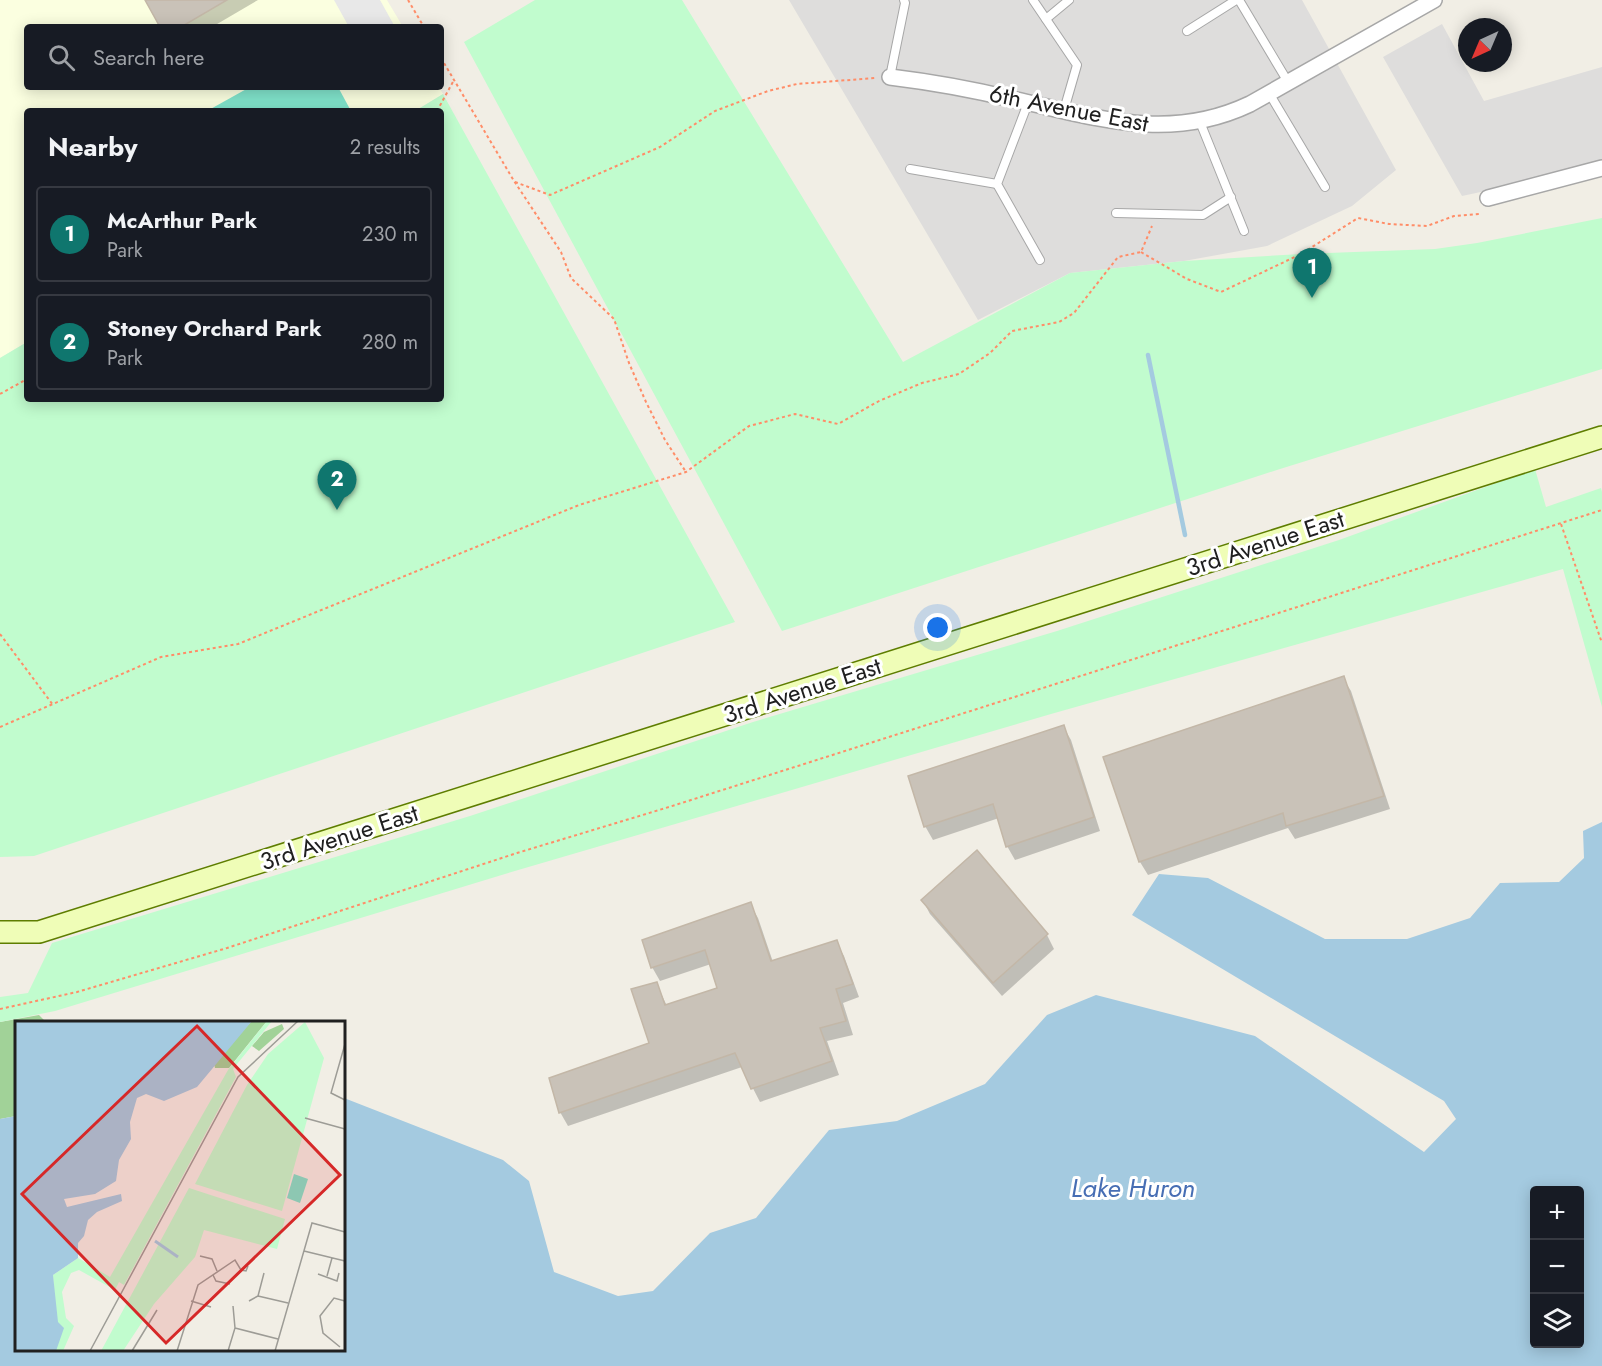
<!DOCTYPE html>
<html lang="en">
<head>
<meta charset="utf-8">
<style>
  :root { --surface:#171b24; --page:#20242c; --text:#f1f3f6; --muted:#9ea1a6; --line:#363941; --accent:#0f766e }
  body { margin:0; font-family:Jost,sans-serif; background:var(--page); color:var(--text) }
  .controls { position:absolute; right:18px; bottom:18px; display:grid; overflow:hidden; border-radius:6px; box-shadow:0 3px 15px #0003 }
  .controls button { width:54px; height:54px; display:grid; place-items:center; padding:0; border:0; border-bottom:2px solid var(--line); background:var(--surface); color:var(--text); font:30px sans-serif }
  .compass { position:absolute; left:1458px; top:18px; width:54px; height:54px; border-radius:50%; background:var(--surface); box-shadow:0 3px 15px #0003; rotate:224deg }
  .you { position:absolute; left:938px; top:628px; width:21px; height:21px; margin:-15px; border:4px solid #fff; border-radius:50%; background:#1a73e8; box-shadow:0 0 0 9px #1a73e833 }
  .badge { display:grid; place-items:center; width:39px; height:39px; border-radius:50%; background:var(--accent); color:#fff; font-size:20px; font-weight:700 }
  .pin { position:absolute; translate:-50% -50px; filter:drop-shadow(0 2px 3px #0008) }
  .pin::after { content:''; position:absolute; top:32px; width:21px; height:18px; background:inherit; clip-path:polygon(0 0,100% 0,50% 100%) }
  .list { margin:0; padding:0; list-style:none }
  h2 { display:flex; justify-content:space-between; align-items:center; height:78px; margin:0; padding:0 24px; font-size:26px }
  h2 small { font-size:20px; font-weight:400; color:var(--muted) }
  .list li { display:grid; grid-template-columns:39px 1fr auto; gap:18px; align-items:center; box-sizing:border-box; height:96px; margin:0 12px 12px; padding:0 12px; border:2px solid var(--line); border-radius:6px }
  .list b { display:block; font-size:22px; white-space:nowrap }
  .list p { margin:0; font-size:20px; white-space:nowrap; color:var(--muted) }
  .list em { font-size:20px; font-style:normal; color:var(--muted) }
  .icon { flex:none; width:33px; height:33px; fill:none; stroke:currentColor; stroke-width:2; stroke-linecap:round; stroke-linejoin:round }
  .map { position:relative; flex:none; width:1602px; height:1366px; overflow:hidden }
  .search { position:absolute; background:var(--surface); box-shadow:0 3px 15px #0003; left:24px; top:24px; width:420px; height:66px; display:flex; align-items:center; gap:15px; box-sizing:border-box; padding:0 21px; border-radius:6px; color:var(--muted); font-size:22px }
  .panel { position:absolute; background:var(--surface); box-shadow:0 3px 15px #0003; left:24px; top:108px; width:420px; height:294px; border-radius:6px }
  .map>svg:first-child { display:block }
  .residential { fill:#dedddc }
  .education { fill:#fbffe0 }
  .forest { fill:#a1d298 }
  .park { fill:#c1fcce }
  .pitch { fill:#80e3cb }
  .parking { fill:#e8e8e8 }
  .water { fill:#a4cae0; fill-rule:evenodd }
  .shadow { fill:#0003 }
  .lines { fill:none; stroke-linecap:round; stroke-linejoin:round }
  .stream { stroke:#a4cae0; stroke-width:4.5 }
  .building { fill:#c9c2b8; stroke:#c3b7a7; stroke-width:1.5 }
  .lane-casing { stroke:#a7a7a7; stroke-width:10 }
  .street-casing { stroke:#a7a7a7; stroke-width:18 }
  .secondary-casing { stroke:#5e7d00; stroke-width:24 }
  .path { stroke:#ff8d68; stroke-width:2; stroke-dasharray:3 3; stroke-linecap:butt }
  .lane { stroke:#fff; stroke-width:8 }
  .street { stroke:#fff; stroke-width:15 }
  .secondary { stroke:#effdb7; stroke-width:21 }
  .labels { text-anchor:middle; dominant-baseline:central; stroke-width:6; stroke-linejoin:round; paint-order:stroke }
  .street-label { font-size:24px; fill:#202020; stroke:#fff }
  .water-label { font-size:26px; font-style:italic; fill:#476eb4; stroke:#fff }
  .inset-river { fill:none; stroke:#a4cae0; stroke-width:3 }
  .inset-road { fill:none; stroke:#9d9c96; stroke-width:1.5 }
  .view { fill:#d62828; fill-opacity:0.15; stroke:#d62828; stroke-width:3 }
  .inset-edge { fill:none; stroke:#202020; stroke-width:3 }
</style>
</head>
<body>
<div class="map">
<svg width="1602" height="1366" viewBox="0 0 1602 1366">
  <rect width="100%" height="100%" fill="#f1eee5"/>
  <!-- residential -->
  <g class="residential">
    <polygon points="789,0 1302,0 1396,170 1352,206 1267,246 1184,261 1070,273 978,320"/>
    <polygon points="1442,24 1484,101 1602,67 1602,166 1462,196 1383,57"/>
  </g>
  <!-- education -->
  <polygon class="education" points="0,0 387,0 403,27 27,27 27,87 439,87 443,94 415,111 27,111 27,342 0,358"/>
  <!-- forest -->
  <polygon class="forest" points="39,1015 46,1022 16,1022 16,1116 0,1119 0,1022"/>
  <!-- park -->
  <g class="park">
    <polygon points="535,0 682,0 903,362 1070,273 1184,261 1301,254 1435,249 1477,243 1602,218 1602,369 1280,469 782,631 464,42"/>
    <polygon points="443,94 735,622 34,856 0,857 0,358 27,342 27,399 441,399 441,111 415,111"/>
    <polygon points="1535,469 1546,507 1601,488 1602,492 1602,707 1563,569 1051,714 505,874 55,1011 0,1022 0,997 28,993 52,943 470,816 753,722 1057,631 1339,540"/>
  </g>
  <!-- pitch -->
  <polygon class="pitch" points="250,87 338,87 351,111 207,111"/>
  <!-- parking -->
  <polygon class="parking" points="334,0 380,0 395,27 349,27"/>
  <!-- water -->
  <path class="water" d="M 1602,822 L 1602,1366 L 0,1366 L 0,1119 L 16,1116 L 16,1350 L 344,1350 L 344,1098 L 503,1160 L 529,1181 L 554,1272 L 618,1296 L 653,1291 L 710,1233 L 756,1218 L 829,1130 L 897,1121 L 985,1084 L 1047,1015 L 1096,995 L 1255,1036 L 1424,1152 L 1456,1119 L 1444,1101 L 1132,915 L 1159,874 L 1208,878 L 1325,939 L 1407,939 L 1470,918 L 1500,883 L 1559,882 L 1584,858 L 1583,831 ZM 1534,1190 L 1580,1190 L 1580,1344 L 1534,1344 Z"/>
  <!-- shadow -->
  <g class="shadow">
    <polygon points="146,0 258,0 212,27 162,27"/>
    <polygon points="1343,678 1351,691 1390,809 1295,839 1288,828 1148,875 1140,862"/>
    <polygon points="1063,726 1071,740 1100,831 1015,860 1007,846 999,818 933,840 925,826"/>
    <polygon points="977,853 1047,935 1054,949 1002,996 930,914 923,901"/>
    <polygon points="750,904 758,918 773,962 836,942 844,956 859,997 843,1003 853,1035 827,1041 839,1075 760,1102 742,1067 568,1126 560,1112 651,1044 656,983 667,1006 719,989 711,964 660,981 652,967"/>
  </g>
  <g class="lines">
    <!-- stream -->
    <polyline class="stream" points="1148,355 1185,535"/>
  </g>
  <!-- building -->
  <g class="building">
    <polygon points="145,0 227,0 181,27 160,27"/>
    <polygon points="1344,676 1384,796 1286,826 1283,813 1139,862 1103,757"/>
    <polygon points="1064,725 1094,817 1006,847 993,804 924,827 908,776"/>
    <polygon points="977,850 1048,934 993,983 921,900"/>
    <polygon points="751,902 771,961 837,940 853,984 836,989 846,1021 820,1028 832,1061 751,1089 735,1053 559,1113 549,1078 649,1043 631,989 657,982 665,1005 717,988 705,950 651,968 642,940"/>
  </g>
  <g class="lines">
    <!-- lane casing -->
    <g class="lane-casing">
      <g id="lane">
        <polyline points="1033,0 1077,65 1064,110"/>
        <polyline points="1239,0 1288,82"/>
        <polyline points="1046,19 1069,0"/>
        <polyline points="1187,31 1236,0"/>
        <polyline points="890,77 905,3 904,0"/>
        <polyline points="1269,93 1325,187"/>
        <polyline points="1028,103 997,184 1040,260"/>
        <polyline points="1200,122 1244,231"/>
        <polyline points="910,169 997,184"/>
        <polyline points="1116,213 1203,215 1231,197"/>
      </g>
    </g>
    <!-- street casing -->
    <g class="street-casing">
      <g id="street">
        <path d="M 890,77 C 931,82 971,89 1012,99 C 1095,117 1168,143 1250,104 L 1434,0"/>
        <polyline points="1488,198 1602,168"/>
      </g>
    </g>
    <!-- secondary casing -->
    <g class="secondary-casing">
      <polyline id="secondary" points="0,932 39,932 1602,437"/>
    </g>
    <!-- path -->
    <g class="path">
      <polyline points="408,0 424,27"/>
      <polyline points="441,58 514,181 561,252 571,278 614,319 629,363 646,402 665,440 686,472"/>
      <polyline points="437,111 454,80"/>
      <polyline points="515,182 550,195 660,147 715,111 768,91 797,84 875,78"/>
      <polyline points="1141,252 1187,279 1221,292 1301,254 1358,218 1389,224 1427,226 1454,216 1479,214 1481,212"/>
      <polyline points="0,394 27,379"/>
      <polyline points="1561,524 1602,643"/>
      <polyline points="0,634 53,705"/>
      <polyline points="0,727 161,657 238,644 579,505 686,472 749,426 795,414 838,424 879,401 922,383 959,374 990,353 1012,331 1059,322 1074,313 1118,257 1141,252 1152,226"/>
      <polyline points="0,1009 77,992 227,948 517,853 669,807 1602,510"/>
    </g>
    <!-- lane -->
    <use href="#lane" class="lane"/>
    <!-- street -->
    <use href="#street" class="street"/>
    <!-- secondary -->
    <use href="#secondary" class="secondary"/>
  </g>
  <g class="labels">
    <!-- street labels -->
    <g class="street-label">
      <text transform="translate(1069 108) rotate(11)">6th Avenue East</text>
      <text transform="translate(1265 543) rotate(-18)">3rd Avenue East</text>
      <text transform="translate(802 690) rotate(-18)">3rd Avenue East</text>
      <text transform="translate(339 837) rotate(-18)">3rd Avenue East</text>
    </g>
    <!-- water labels -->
    <g class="water-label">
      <text x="1133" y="1188">Lake Huron</text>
    </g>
  </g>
  <!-- overview -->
  <g transform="translate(15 1021)">
    <rect width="330" height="330" fill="#f1eee5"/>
    <path d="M 237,0 L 252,0 L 214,47 L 200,47 L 199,43 L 217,20 ZM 267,3 L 269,8 L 244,30 L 237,25 L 249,11 Z" fill="#a1d298"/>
    <path d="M 252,0 L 257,0 L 218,48 L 221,56 L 109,264 L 104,261 L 100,269 L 64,249 L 56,252 L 47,271 L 51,297 L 59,305 L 48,330 L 41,330 L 38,254 L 63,237 L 95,256 L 213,49 ZM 290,1 L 309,37 L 267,190 L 180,163 L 232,64 L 253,33 ZM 174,167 L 270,198 L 262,228 L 189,209 L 180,236 L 139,283 L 108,330 L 86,330 Z" fill="#c1fcce"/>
    <path d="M 279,153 L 293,158 L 285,182 L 272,177 Z" fill="#80e3cb"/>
    <path d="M 0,0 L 237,0 L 182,66 L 149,80 L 131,73 L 122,77 L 115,101 L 116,118 L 104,139 L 101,160 L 80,173 L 49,178 L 52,186 L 106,173 L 107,180 L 82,191 L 73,199 L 69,215 L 63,222 L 63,237 L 38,254 L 43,301 L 49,307 L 41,330 L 0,330 Z" fill="#a4cae0"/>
    <path class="inset-river" d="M 140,220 L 163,236"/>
    <path class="inset-road" d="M 330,23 L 316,72 L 330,79M 290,97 L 330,108M 289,230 L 330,240M 185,235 L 197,238 L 202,250M 303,253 L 322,260 L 324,252M 198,254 L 201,260 L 215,263M 312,255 L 317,237M 243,275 L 273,282M 176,280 L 196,286M 234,280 L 243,275 L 249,252M 220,307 L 263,318M 325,326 L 308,312 L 305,295 L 319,277 L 330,280M 75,330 L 223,56 L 283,0M 117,330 L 142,289M 162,330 L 183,264 L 220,239 L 226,249 L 231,250 L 233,245M 213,330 L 220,307 L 218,285M 260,330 L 297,202 L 330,211"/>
    <path class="view" d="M 182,5 L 325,154 L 151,322 L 7,173 Z"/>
    <rect width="330" height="330" class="inset-edge"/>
  </g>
</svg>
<div class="controls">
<button>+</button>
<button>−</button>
<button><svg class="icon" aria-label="layers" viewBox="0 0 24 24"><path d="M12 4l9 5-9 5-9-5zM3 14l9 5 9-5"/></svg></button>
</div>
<svg class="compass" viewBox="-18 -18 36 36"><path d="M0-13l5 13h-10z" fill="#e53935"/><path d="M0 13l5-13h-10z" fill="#9ea1a6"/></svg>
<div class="you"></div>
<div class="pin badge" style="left:1312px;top:298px">1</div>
<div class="pin badge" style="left:337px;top:510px">2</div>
<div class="search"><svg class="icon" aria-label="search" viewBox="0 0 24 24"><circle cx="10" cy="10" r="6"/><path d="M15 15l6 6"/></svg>Search here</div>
<section class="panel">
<h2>Nearby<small>2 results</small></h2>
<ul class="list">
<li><span class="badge">1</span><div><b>McArthur Park</b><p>Park</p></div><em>230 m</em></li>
<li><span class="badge">2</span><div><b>Stoney Orchard Park</b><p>Park</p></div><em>280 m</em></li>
</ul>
</section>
</div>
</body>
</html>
